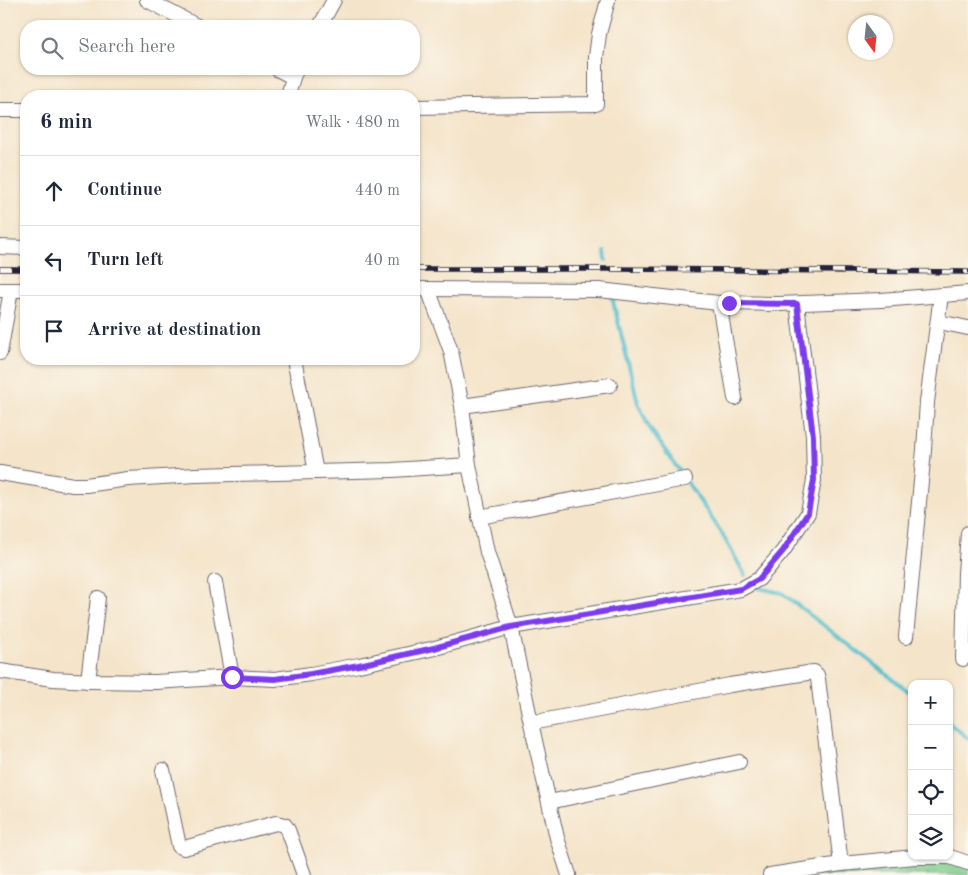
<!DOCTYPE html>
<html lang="en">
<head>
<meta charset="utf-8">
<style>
  :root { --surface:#fff; --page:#f6f6f7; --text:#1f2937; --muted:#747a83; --line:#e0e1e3 }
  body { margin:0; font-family:"Old Standard TT",serif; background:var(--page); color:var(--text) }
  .controls { position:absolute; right:15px; bottom:15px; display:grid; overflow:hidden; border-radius:10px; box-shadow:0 1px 4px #0004 }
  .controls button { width:45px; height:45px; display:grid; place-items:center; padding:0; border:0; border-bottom:1px solid var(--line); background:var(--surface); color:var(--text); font:25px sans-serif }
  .compass { position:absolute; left:848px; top:15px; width:45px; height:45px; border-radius:50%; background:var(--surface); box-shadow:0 1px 4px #0004; rotate:165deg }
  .stop { position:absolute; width:15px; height:15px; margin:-11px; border:4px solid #7c3aed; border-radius:50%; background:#fff }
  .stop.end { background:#7c3aed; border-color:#fff; box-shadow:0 1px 5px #0008 }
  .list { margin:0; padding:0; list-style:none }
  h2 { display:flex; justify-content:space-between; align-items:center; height:65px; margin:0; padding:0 20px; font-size:21px }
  h2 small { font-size:16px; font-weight:400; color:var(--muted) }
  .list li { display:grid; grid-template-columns:32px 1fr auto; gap:15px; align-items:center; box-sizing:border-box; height:70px; padding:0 20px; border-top:1px solid var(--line) }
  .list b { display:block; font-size:19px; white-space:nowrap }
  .list em { font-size:16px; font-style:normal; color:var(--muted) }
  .icon { flex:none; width:28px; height:28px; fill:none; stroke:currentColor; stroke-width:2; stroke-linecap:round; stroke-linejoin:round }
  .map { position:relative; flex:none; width:968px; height:875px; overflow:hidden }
  .search { position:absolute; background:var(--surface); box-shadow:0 1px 4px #0004; left:20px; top:20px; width:400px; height:55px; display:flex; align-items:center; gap:12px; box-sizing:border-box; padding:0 18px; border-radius:20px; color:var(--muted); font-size:19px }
  .panel { position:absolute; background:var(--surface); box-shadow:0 1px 4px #0004; left:20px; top:90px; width:400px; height:275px; border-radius:20px }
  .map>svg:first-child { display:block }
  .green { fill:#7acb8c; stroke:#4e7664 }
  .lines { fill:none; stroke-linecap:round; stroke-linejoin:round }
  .stream { stroke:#52becc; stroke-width:4 }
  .minor-casing { stroke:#6c666d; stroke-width:16 }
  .minor { stroke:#fff; stroke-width:14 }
  .rail-casing { stroke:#22223b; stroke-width:5.5 }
  .rail { stroke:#fbf7ec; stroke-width:4; stroke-dasharray:11; stroke-linecap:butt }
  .route { stroke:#7c3aed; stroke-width:6 }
</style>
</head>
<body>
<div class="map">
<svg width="968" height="875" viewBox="0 0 968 875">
  <rect width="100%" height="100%" fill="#fbf7ec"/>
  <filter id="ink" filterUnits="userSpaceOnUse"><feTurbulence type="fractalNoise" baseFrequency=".02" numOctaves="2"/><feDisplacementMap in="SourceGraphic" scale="10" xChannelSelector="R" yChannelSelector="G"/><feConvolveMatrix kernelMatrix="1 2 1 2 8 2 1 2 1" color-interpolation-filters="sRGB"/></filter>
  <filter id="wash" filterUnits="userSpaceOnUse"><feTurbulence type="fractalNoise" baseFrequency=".0096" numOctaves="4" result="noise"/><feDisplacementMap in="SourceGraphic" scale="20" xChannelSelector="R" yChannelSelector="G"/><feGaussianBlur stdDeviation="1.12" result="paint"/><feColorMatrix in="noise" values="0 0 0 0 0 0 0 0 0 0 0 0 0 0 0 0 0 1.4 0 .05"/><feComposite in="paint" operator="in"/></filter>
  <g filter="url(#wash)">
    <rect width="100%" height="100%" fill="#f4e4c9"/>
    <!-- green -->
    <polygon class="green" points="949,862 968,867 968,875 798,875 841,869"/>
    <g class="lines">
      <!-- stream -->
      <g class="stream">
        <polyline points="605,252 606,260"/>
        <polyline points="612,297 638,403 649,427 683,476"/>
        <polyline points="687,482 721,532 745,575"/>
        <polyline points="754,587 782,593 912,694"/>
        <polyline points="949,723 968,738"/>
      </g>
    </g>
  </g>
  <g filter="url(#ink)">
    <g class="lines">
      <!-- minor casing -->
      <g class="minor-casing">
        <g id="minor">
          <polyline points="147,0 197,26"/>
          <polyline points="320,26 334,0"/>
          <polyline points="277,69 293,77"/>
          <polyline points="288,96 293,77 297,69"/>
          <polyline points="414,107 596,104 596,57 599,34 608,0"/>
          <polyline points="0,110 26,110"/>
          <polyline points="0,247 26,248"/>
          <polyline points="414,289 599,290 719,303 778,304 881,300 968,293"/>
          <polyline points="428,289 451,351 462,406 469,465 487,552 511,627 531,723 557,838 569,875"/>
          <polyline points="0,290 26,290"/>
          <polyline points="719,303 735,398"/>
          <polyline points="939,322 968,328"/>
          <polyline points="0,353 11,290"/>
          <polyline points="294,359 316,472"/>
          <polyline points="462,406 610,385"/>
          <polyline points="0,473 73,485 86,485 128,479 196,475 392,470 469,465"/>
          <polyline points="479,517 685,479"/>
          <polyline points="215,582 232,677"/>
          <polyline points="906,637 924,450 927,402 941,295"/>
          <polyline points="963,659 965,573 968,533"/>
          <polyline points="0,671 53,679 92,681 156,682 232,677 275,679 311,674 359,665 435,648 511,627 741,589 759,579 783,551 808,513 814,480 813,436 797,304"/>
          <polyline points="88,681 98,598"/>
          <polyline points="531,723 730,685 814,672 817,675 818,679 841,864"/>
          <polyline points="163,770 179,846 184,848 276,823 285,825 288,830 304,875"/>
          <polyline points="549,802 739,762"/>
          <polyline points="770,875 841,864 915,857 950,857 968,863"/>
        </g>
      </g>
      <!-- minor -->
      <use href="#minor" class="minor"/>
      <!-- rail casing -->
      <g class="rail-casing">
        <g id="rail">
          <polyline points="0,269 26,269"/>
          <polyline points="414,269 614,269 968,272"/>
        </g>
      </g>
      <!-- rail -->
      <use href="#rail" class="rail"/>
    </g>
  </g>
  <g class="lines" filter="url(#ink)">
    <!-- route -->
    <polyline class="route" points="232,677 275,679 311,674 359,665 434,648 511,627 741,589 759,579 783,551 808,513 814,480 813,436 797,304 729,303"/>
  </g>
</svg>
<div class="controls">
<button>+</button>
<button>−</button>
<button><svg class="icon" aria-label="locate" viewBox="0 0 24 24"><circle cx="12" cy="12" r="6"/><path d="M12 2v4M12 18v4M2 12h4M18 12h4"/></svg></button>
<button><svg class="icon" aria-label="layers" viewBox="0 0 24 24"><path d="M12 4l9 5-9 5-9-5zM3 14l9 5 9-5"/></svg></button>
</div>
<svg class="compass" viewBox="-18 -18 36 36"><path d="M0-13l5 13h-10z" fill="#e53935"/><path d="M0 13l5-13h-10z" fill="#747a83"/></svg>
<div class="stop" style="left:232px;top:677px"></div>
<div class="stop end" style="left:729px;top:303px"></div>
<div class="search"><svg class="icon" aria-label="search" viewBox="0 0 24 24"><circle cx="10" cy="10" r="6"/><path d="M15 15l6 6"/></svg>Search here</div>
<section class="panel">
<h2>6 min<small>Walk · 480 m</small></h2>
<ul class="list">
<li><svg class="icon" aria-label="ahead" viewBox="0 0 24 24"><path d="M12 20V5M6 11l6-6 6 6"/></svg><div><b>Continue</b></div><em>440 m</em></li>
<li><svg class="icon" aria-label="left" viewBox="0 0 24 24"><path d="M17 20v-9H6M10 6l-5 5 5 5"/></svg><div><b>Turn left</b></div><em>40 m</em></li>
<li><svg class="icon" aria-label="arrive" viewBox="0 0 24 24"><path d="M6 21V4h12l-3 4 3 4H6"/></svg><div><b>Arrive at destination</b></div></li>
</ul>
</section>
</div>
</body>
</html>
